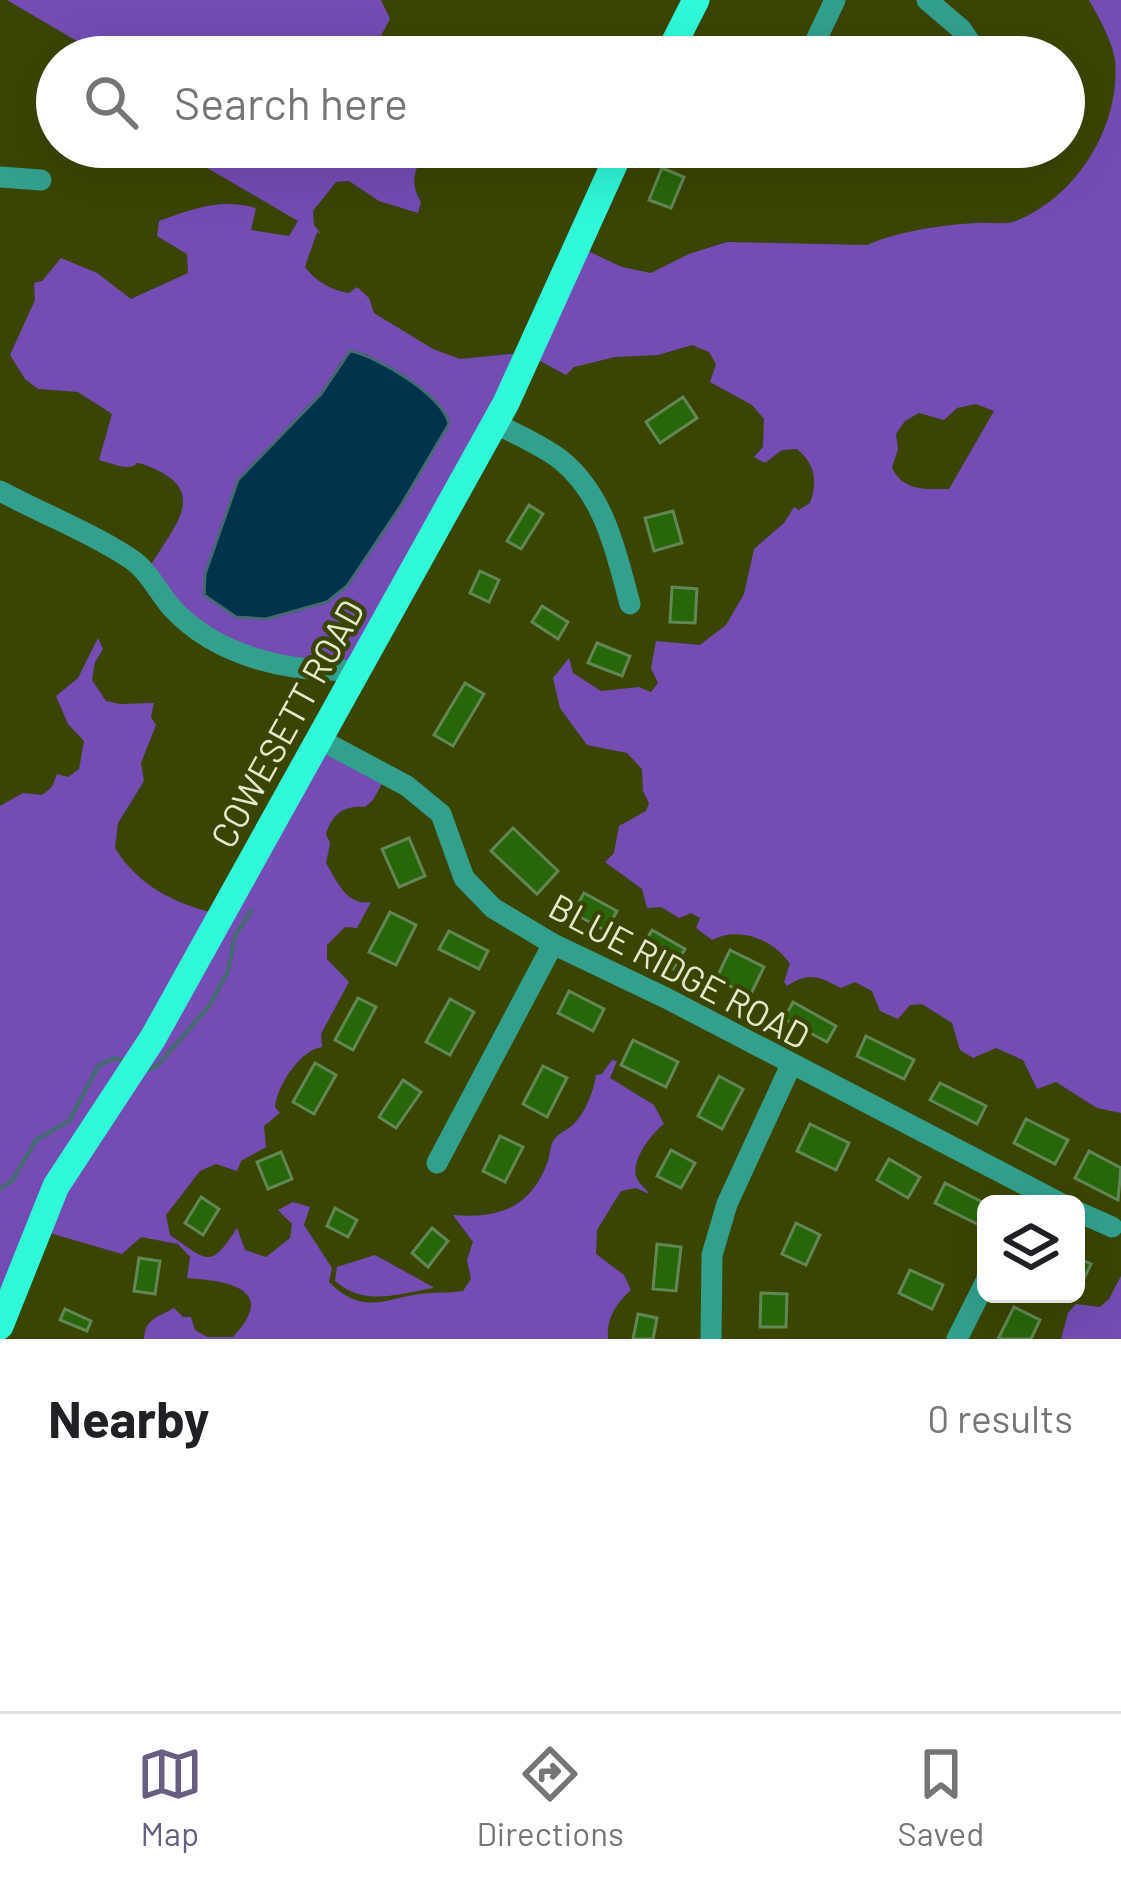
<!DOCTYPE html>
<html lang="en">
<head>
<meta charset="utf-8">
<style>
  :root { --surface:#fff; --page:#f6f6f6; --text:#202124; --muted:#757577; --line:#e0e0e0; --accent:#685e81 }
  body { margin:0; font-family:Barlow,sans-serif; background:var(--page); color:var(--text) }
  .controls { position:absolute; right:36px; bottom:36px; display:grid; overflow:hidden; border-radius:18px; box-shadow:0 12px 48px #0002 }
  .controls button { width:108px; height:108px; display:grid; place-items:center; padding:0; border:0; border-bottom:3px solid var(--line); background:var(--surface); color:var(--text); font:60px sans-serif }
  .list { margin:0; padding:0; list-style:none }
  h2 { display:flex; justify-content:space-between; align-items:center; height:156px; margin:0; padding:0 48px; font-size:51px }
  h2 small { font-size:39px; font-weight:400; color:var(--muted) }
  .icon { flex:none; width:66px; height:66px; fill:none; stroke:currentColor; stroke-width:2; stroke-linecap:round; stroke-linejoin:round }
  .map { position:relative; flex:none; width:1121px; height:1339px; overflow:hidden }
  .search { position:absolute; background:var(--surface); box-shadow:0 12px 48px #0002; left:36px; right:36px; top:36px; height:132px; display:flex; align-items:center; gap:30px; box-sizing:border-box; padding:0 42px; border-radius:66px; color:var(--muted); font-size:45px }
  .sheet { height:372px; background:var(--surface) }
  nav { display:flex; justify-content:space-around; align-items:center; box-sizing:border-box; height:168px; border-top:3px solid var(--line); background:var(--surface); font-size:33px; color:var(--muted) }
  nav a { display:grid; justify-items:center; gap:6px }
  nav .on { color:var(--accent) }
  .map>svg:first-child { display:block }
  .green { fill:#744cb4; fill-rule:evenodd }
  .water { fill:#01334c; stroke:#456a72; stroke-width:3 }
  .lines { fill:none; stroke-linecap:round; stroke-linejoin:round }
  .stream { stroke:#456a72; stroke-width:4.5 }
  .building { fill:#28660a; stroke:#628756; stroke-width:3 }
  .minor { stroke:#32a08d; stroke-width:21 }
  .major { stroke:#2ff9d9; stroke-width:27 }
  .labels { text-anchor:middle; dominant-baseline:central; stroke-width:9; stroke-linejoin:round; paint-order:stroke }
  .street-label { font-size:36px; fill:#e3eacb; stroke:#3b4502 }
</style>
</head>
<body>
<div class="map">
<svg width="1121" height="1339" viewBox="0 0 1121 1339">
  <rect width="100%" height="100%" fill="#3b4502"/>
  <!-- green -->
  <g class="green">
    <polygon points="7,0 381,0 390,19 375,47 350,44 339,48 335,57 104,57"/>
    <path d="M 1089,0 L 1121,0 L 1121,1113 L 1097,1108 L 1056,1082 L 1037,1089 L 1023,1060 L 996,1048 L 973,1058 L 960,1050 L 952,1023 L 922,1004 L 910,1005 L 898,1019 L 880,1011 L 872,991 L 855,982 L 841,988 C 819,977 810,971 787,986 L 784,982 L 790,964 C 774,939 738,926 712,940 L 696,928 L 700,918 L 691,913 L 679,918 L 661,907 L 647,908 L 642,889 L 605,862 L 614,853 L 619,826 L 646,811 L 649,803 L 643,791 L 642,769 L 627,753 L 587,745 L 560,708 L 553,678 L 569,658 L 573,673 L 601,691 L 639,687 L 651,692 L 658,683 L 651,668 L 656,641 L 700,645 L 726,625 L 744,594 L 754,549 L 784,523 L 794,507 L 799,510 L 810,503 C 818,481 815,464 797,449 L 782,450 L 765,463 L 754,457 L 763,447 L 764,419 L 752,405 L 710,382 L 716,364 L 709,352 L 692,345 L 658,355 L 615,357 L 574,367 L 566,375 L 531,356 L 356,671 L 322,673 L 206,633 L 148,570 C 173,526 214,490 145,465 C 129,460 143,466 127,467 C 119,467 107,462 99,460 L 112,414 L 78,392 L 38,389 L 25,379 L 10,355 L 35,300 L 34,283 L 42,281 L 61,258 L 97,273 L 131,299 L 188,273 L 187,254 L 157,236 L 159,221 C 193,209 220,198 256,208 L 251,230 L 289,236 L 298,221 L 180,152 L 183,147 L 434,147 C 415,161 408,182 421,202 L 418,213 L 379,201 L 349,181 L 336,182 L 313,211 L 314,225 L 321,234 L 317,232 L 305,267 C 315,281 332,291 349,293 L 357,287 L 369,298 L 374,313 L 433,349 L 460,359 L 521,353 L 579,247 L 622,267 L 651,273 L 689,254 L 727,242 L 867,245 C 899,231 941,225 976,223 C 988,222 1002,225 1013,222 C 1076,199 1121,126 1115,60 C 1112,40 1099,18 1089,0 ZM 367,354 L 449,424 L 400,508 L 327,602 L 266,619 L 236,617 L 321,394 L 341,361 ZM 976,404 L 994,411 L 949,489 C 926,489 904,492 892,468 L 898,449 L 896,434 L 905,421 L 919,413 L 944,420 L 957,408 Z"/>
    <path d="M 98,638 L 103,649 L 95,662 L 92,680 L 106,701 L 120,704 L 154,703 L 151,717 L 156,725 L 141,763 L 144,781 L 118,823 L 115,848 C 140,888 176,904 221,915 L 319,745 L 386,776 L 373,800 L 365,807 C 344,805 332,814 326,834 L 330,843 L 326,863 C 337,881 346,906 371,902 L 357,928 L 345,927 L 327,945 L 327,959 L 349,982 L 321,1034 L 322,1047 C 300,1050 277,1086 275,1107 L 280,1113 L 264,1126 L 266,1147 L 241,1161 L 237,1171 L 216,1164 L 200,1171 L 166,1215 L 170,1235 C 208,1261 210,1270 237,1228 L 245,1250 L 266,1257 L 290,1238 L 292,1224 L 278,1210 L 293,1202 L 310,1207 L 304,1225 L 332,1268 L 329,1282 C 367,1320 389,1294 433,1293 C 444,1292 451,1293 463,1291 L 471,1279 L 467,1260 L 473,1242 L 453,1215 C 499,1219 531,1208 548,1161 C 549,1158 551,1145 552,1143 C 557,1133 565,1132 573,1125 C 585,1113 594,1091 596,1075 L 602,1074 L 612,1060 L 617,1061 L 610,1078 L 654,1105 L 664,1124 C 652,1133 629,1162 637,1179 C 640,1185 646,1188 649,1194 L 636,1188 L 621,1191 L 597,1230 L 596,1254 L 624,1275 L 631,1290 C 616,1303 606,1319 608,1339 L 144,1339 C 145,1318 159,1317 174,1308 L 183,1317 L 191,1317 L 195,1330 L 207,1337 L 233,1337 C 279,1288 227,1281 187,1278 L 190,1257 L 178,1244 L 141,1237 L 122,1254 L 36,1229 L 0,1317 L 0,806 L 23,793 L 42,795 L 52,787 L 57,774 L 68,777 L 79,769 L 84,741 L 68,724 L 56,696 L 78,678 Z"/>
    <path d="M 375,1255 L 433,1287 L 433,1288 C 396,1294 366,1307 335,1281 L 337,1267 Z"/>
    <polygon points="1121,1276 1121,1339 1061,1339 1068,1313 1076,1304 1100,1307 1109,1299"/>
  </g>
  <!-- water -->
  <path class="water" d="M 350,351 C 376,355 445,397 449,424 L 400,507 L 347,586 L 327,602 L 266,619 L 236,617 L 204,595 L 205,574 L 238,480 L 321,394 Z"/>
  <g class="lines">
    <!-- stream -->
    <g class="stream">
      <polyline points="145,1071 156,1067 210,1005 228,971 235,936 251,911"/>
      <polyline points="0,1189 12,1181 36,1140 69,1121 99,1065 115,1058 123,1061"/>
    </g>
  </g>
  <!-- building -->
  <g class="building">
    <polygon points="662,168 684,177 671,208 649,200"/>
    <polygon points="683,397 697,418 660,443 646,422"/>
    <polygon points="529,505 543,514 521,549 507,541"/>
    <polygon points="673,511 682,543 654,551 645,518"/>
    <polygon points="480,571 499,580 489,602 470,593"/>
    <polygon points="672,587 697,589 695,623 670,622"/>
    <polygon points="542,606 568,622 558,639 532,622"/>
    <polygon points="597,643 630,656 622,676 588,663"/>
    <polygon points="465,683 484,694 453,746 434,735"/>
    <polygon points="513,828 558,871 537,894 491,851"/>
    <polygon points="409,838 425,876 399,887 382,849"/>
    <polygon points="584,893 617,911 606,931 573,913"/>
    <polygon points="390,912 416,925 396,965 369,952"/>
    <polygon points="652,930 685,949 673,969 640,951"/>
    <polygon points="449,931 488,951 479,969 439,949"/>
    <polygon points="730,950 764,967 750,996 716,979"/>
    <polygon points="569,991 604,1009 593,1031 558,1013"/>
    <polygon points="358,998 376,1007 353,1050 335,1040"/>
    <polygon points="450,999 474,1012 450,1055 426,1042"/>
    <polygon points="793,1002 836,1026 827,1042 784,1019"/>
    <polygon points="866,1036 914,1060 904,1079 857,1056"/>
    <polygon points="633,1040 678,1062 666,1087 621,1065"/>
    <polygon points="315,1063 336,1075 314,1114 293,1102"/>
    <polygon points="543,1066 567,1078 547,1117 523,1104"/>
    <polygon points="719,1076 743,1089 722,1129 698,1116"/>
    <polygon points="403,1080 421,1092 396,1128 379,1117"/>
    <polygon points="940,1083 986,1106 977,1124 930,1100"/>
    <polygon points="1026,1119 1068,1140 1055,1164 1014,1143"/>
    <polygon points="810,1124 849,1143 836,1170 797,1151"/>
    <polygon points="500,1136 523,1147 505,1182 483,1171"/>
    <polygon points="671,1150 695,1163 681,1188 657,1176"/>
    <polygon points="1089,1151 1121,1168 1118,1200 1075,1178"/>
    <polygon points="281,1152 292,1179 268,1189 257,1162"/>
    <polygon points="889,1159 920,1177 908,1198 877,1180"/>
    <polygon points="945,1183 986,1204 979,1225 935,1203"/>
    <polygon points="201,1197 219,1209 203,1235 185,1223"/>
    <polygon points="335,1208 357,1220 348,1237 327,1226"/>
    <polygon points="796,1223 820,1235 806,1265 782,1254"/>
    <polygon points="432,1228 448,1241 428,1267 412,1253"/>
    <polygon points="657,1244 681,1247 676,1291 653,1289"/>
    <polygon points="1076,1257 1091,1264 1076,1295"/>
    <polygon points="139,1258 160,1261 155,1294 134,1291"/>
    <polygon points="910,1270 943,1285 932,1309 899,1293"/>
    <polygon points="761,1293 787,1294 786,1327 760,1327"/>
    <polygon points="1014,1307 1040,1320 1031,1339 998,1339"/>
    <polygon points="65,1309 91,1321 87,1331 60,1320"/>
    <polygon points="638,1314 657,1318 653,1339 633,1339"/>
  </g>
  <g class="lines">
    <!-- minor -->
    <g class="minor">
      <polyline points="927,0 961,29 980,57"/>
      <polyline points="808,57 835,0"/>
      <polyline points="832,147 850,150 862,147"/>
      <polyline points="0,177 41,180"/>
      <path d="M 495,423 C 517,435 542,445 561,460 C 605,496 616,552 630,604"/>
      <path d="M 0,491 C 43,514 90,532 131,559 C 149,571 158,592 172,608 C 218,658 294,674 358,670"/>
      <polyline points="321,740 407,786 441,814 464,878 493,908 553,944 666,998 1062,1204"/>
      <polyline points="437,1163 553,944"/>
      <polyline points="1076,1211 1112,1227"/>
      <polyline points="711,1339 712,1255 727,1204 791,1065"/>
      <polyline points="957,1339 986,1281"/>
    </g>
    <!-- major -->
    <g class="major">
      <polyline points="667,57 696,0"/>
      <polyline points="0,1326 56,1186 153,1038 506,403 622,147"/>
    </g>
  </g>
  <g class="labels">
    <!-- street labels -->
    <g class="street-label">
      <text transform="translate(286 723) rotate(-61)">COWESETT ROAD</text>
      <text transform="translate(680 970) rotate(28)">BLUE RIDGE ROAD</text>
    </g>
  </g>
</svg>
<div class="controls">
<button><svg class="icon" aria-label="layers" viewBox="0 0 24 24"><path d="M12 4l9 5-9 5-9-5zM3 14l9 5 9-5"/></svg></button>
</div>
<div class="search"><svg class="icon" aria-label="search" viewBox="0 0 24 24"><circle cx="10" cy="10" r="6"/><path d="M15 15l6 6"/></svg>Search here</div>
</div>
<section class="sheet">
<h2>Nearby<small>0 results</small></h2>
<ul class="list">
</ul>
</section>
<nav>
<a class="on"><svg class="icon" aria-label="map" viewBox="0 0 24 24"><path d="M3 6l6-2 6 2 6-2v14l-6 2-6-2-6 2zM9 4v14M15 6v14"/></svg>Map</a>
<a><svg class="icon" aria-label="directions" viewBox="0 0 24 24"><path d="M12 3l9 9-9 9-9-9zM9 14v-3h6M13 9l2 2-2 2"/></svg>Directions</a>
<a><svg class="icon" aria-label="saved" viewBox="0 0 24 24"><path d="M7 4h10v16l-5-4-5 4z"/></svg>Saved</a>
</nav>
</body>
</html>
